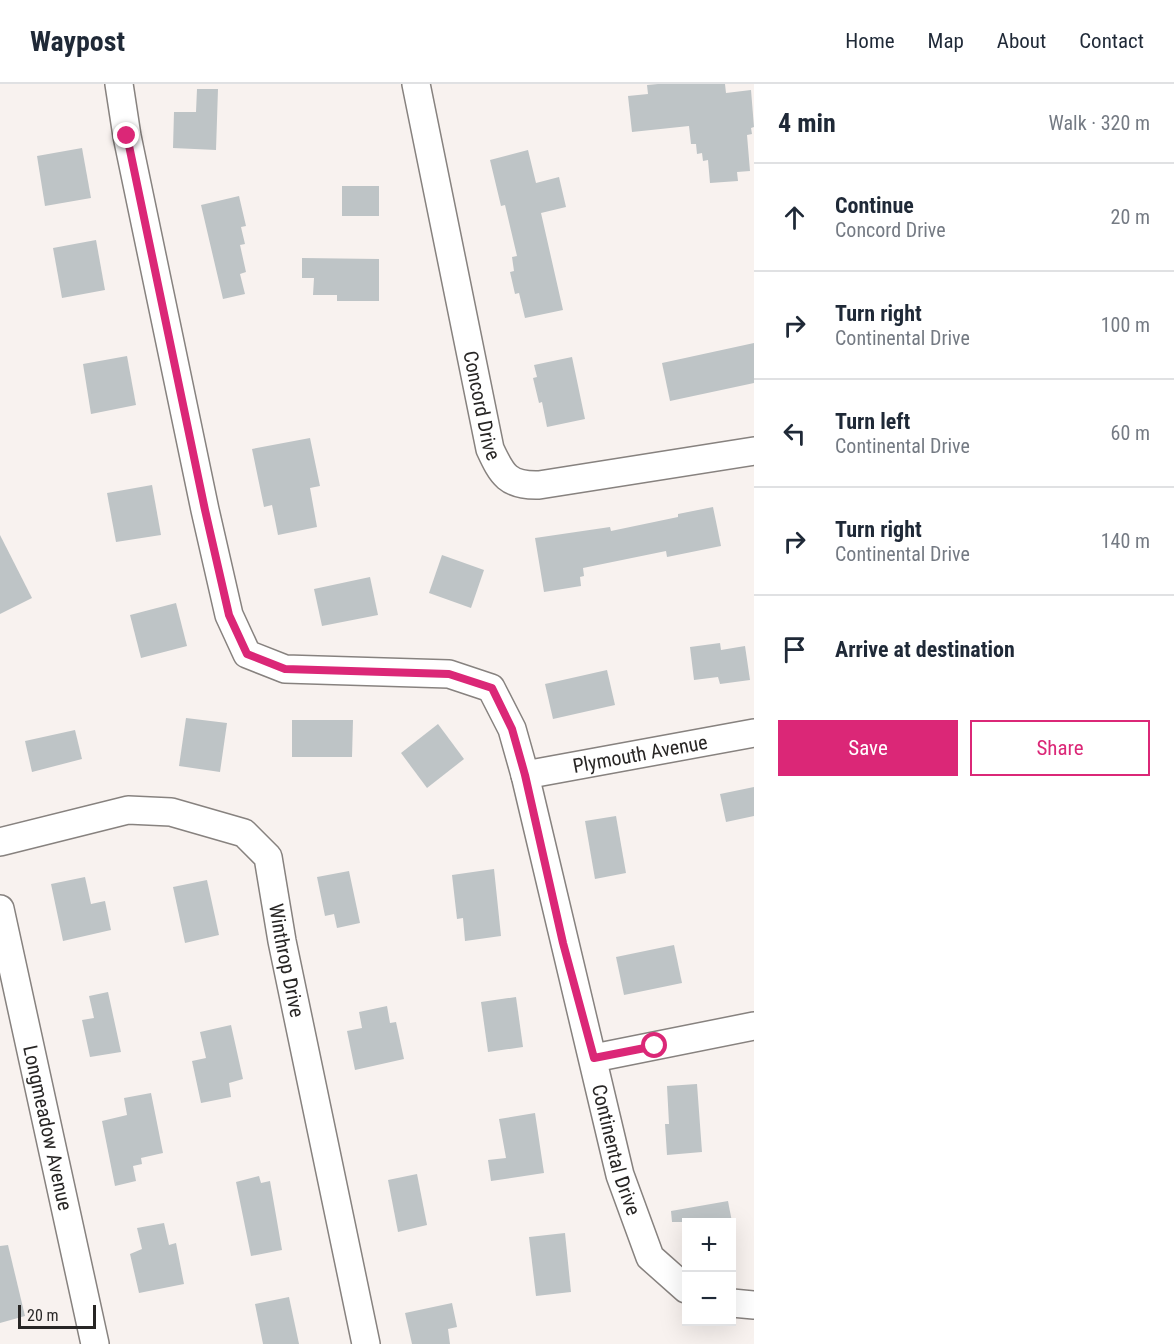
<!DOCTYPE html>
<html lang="en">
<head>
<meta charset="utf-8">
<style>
  :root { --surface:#fff; --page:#f6f6f7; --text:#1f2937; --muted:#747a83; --line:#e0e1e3; --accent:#db2777 }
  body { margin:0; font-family:"Roboto Condensed",sans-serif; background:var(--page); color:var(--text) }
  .controls { position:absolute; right:18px; bottom:18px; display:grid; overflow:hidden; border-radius:0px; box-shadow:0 6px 24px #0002 }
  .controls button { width:54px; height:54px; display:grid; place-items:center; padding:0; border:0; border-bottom:2px solid var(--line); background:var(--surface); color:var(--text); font:30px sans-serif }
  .scale { position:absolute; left:18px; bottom:15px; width:78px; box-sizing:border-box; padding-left:6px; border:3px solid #282625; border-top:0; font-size:16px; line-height:21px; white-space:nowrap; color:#282625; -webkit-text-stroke:4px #f8f2ef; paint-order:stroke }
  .stop { position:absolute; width:18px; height:18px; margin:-14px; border:4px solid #db2777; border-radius:50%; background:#fff }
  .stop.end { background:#db2777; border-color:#fff; box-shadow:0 2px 6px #0008 }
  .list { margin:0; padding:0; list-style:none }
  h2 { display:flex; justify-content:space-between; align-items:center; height:78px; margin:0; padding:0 24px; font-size:26px }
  h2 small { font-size:20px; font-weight:400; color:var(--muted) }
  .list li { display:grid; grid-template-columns:39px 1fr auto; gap:18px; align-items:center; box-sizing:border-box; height:108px; padding:0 24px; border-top:2px solid var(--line) }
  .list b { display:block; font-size:22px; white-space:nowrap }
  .list p { margin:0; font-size:20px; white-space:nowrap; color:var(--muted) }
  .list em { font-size:20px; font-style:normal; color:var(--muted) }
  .actions { display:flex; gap:12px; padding:18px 24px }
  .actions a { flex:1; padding:14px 0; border:2px solid var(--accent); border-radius:0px; text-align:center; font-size:21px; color:var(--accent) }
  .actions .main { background:var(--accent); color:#fff }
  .icon { flex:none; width:33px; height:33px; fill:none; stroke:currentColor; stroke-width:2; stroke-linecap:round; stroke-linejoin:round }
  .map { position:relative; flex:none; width:754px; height:1260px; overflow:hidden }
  header { display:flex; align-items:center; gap:36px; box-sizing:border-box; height:84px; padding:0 30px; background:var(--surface); border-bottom:2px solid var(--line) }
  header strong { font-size:28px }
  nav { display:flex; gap:33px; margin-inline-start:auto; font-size:21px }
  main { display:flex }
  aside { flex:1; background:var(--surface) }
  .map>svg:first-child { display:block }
  .building { fill:#bec4c6 }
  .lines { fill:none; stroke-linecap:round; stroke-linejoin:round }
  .minor-casing { stroke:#87827f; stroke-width:30 }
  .minor { stroke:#fff; stroke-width:27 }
  .route { stroke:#db2777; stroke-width:8 }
  .labels { text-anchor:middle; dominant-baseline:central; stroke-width:4.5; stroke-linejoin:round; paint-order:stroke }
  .street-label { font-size:20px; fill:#282625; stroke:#f8f2ef }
</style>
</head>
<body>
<header>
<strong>Waypost</strong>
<nav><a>Home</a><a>Map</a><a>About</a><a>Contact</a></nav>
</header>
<main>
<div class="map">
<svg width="754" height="1260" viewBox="0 0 754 1260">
  <rect width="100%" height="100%" fill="#f8f2ef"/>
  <!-- building -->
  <g class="building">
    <polygon points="658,0 725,0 726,9 751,6 754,43 751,44 752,50 747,51 750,87 737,88 738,97 710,99 708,76 703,77 702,69 697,70 696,60 691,60 689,42 632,48 628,12 648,10 647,1"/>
    <polygon points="197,5 218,5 216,66 173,64 174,28 196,28"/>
    <polygon points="82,64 91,114 45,122 37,72"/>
    <polygon points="528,66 536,99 559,93 566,123 541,129 563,226 525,234 519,209 515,210 510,188 514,187 512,173 517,172 505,121 501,122 490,76"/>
    <rect x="342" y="102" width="37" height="30"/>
    <polygon points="239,112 246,142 241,143 245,160 240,161 246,188 240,190 245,210 223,215 201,121"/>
    <polygon points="96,156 105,206 62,214 53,164"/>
    <polygon points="302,174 379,175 379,217 337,217 337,211 313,211 314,194 302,194"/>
    <polygon points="754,259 754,299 670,317 662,279"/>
    <polygon points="127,272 136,321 91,330 83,280"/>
    <polygon points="572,273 585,335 547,343 542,318 539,319 533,294 537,293 534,281"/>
    <polygon points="310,354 320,402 310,404 317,443 278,451 272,421 264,423 252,365"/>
    <polygon points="152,401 161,451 116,458 107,409"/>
    <polygon points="713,423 721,462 667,473 666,467 583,484 584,492 580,493 581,502 544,508 535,454 610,443 611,447 678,433 678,430"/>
    <polygon points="0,451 32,514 0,530"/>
    <polygon points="442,471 484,486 471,524 429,509"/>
    <polygon points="370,493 378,531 322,542 314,505"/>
    <polygon points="176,519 187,562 141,574 130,531"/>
    <polygon points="720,559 721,566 745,562 750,596 720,600 718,593 694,596 690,563"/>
    <polygon points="607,586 615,621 553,635 545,600"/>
    <polygon points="186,634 227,639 220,688 179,682"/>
    <polygon points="292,636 353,636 352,673 292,673"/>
    <polygon points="438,640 464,675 427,704 401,669"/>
    <polygon points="75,646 82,675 32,688 25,657"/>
    <polygon points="754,703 754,732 726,738 720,710"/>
    <polygon points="616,732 626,789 595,795 585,737"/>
    <polygon points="494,785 501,852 465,857 463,834 457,835 452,791"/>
    <polygon points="349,787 360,839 337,844 334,830 325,832 317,793"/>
    <polygon points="85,793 91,820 105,817 111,846 63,857 51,800"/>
    <polygon points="207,796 219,851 185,859 173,803"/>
    <polygon points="674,861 682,899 624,911 616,873"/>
    <polygon points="108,908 121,968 90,973 82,936 94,934 89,912"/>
    <polygon points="516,913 523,963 488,968 481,918"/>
    <polygon points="387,922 390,939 396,938 404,975 355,986 347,947 362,944 359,928"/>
    <polygon points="231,941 243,995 229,999 231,1013 201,1019 192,977 206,974 200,948"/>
    <polygon points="697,1000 702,1068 667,1071 665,1040 669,1040 667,1002"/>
    <polygon points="151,1009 163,1069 141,1074 142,1080 133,1082 136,1097 115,1102 102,1037 127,1031 124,1014"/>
    <polygon points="535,1029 544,1089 491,1097 488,1076 506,1074 499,1035"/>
    <polygon points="417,1090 427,1141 398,1148 388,1096"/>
    <polygon points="259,1092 261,1099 270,1097 282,1166 251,1172 236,1098"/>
    <polygon points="728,1117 732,1138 672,1138 671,1127"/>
    <polygon points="164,1139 169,1161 176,1159 184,1200 139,1209 130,1170 142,1165 137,1144"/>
    <polygon points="565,1149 571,1208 536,1212 529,1153"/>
    <polygon points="8,1161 25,1232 0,1239 0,1162"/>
    <polygon points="289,1213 299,1260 263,1260 255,1220"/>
    <polygon points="452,1219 457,1243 448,1245 450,1260 412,1260 405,1229"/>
  </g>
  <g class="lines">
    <!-- minor casing -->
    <g class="minor-casing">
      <g id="minor">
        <path id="s1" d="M 119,0 L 127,52 L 205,426 L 229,531 L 247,570 L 285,585 L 449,590 L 491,604 L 512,645 L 525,691 L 620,1091 L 650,1173 L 686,1205"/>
        <path id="s2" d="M 416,0 L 490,365 C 502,391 508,402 539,401 L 754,367"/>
        <path id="s3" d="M 525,691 L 754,649"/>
        <path id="s4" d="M 0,758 L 128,726 L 171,728 L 244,749 L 268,773 L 282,857 L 366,1260"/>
        <path id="s5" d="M 0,825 L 95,1260"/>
        <polyline points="594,974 754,942"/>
        <polyline points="732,1219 754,1221"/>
      </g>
    </g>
    <!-- minor -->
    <use href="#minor" class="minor"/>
  </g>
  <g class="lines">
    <!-- route -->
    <polyline class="route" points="127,52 205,426 229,531 247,570 285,585 449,590 492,604 512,645 525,691 563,859 594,974 655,962"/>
  </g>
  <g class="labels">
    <!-- street labels -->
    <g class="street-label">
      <text stroke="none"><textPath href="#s2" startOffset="328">Concord Drive</textPath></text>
      <text stroke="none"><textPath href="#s3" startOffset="117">Plymouth Avenue</textPath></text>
      <text stroke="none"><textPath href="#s4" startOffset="390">Winthrop Drive</textPath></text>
      <text stroke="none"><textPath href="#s5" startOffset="224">Longmeadow Avenue</textPath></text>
      <text stroke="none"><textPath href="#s1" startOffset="1314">Continental Drive</textPath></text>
    </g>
  </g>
</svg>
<div class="controls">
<button>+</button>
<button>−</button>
</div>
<div class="scale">20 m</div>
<div class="stop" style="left:655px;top:962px"></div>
<div class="stop end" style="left:127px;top:52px"></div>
</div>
<aside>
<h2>4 min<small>Walk · 320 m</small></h2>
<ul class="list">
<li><svg class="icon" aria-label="ahead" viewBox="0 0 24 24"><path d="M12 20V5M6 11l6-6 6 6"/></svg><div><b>Continue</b><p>Concord Drive</p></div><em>20 m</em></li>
<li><svg class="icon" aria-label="right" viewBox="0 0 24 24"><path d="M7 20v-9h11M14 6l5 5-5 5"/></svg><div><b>Turn right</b><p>Continental Drive</p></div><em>100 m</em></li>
<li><svg class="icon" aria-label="left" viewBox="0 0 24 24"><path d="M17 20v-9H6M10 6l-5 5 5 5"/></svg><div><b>Turn left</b><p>Continental Drive</p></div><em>60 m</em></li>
<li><svg class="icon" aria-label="right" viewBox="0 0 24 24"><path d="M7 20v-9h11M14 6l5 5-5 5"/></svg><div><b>Turn right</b><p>Continental Drive</p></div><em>140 m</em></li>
<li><svg class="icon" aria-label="arrive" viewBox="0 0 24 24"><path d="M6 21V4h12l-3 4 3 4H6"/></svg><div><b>Arrive at destination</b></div></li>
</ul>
<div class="actions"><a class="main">Save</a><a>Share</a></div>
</aside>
</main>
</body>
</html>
